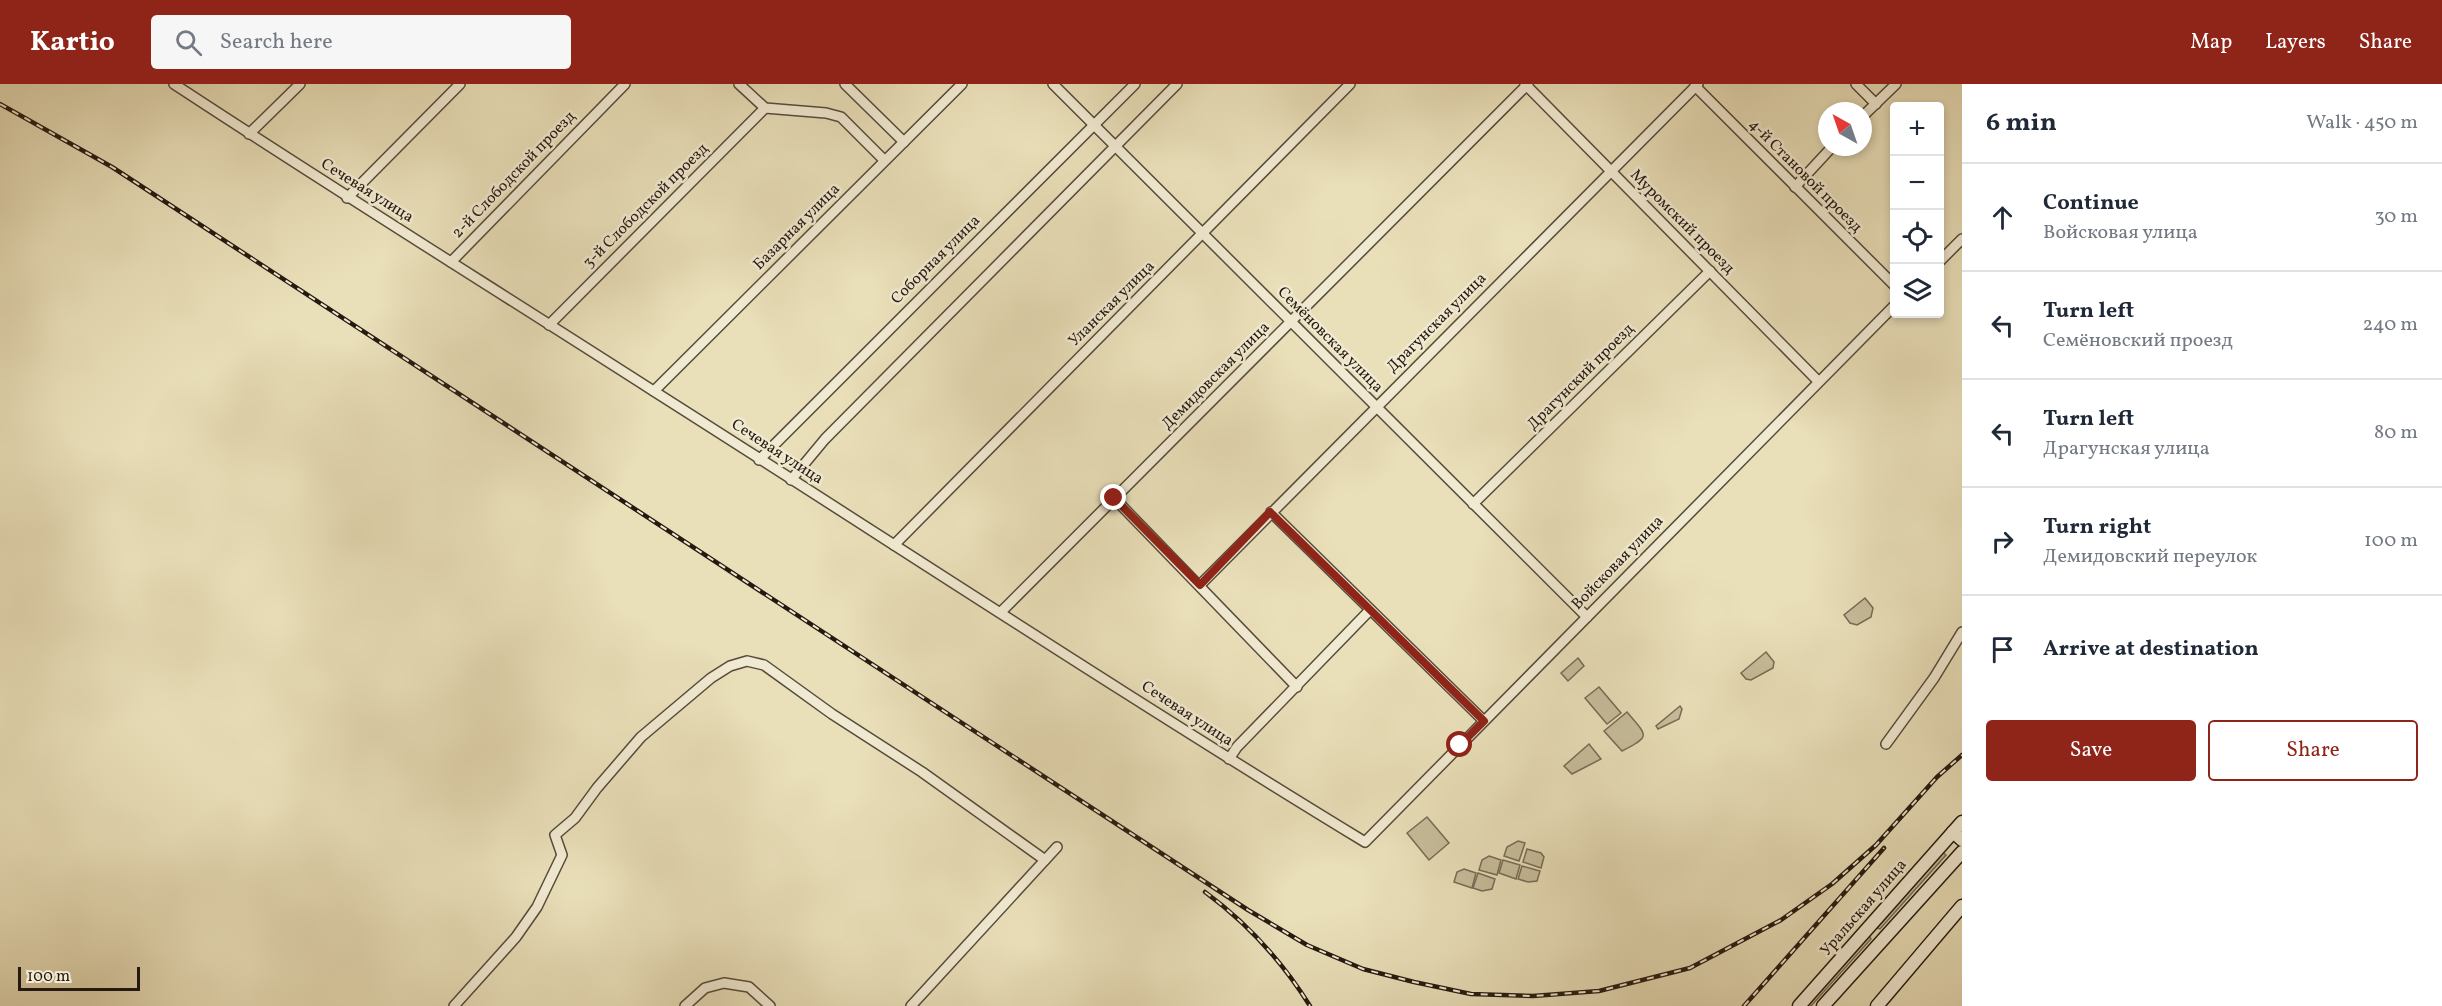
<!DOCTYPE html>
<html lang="en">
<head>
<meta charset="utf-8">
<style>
  :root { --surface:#fff; --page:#f6f6f7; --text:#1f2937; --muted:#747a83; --line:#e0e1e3; --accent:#8f2418 }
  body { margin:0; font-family:Vollkorn,serif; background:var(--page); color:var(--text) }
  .controls { position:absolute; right:18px; top:18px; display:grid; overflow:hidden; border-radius:6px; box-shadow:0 3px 9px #0003 }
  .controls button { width:54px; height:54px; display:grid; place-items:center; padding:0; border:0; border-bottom:2px solid var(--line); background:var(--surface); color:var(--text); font:30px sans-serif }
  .compass { position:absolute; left:1818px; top:18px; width:54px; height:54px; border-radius:50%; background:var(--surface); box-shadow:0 3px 9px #0003; rotate:320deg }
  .scale { position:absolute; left:18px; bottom:15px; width:122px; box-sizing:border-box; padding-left:6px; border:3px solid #251a10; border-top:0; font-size:16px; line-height:21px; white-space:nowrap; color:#251a10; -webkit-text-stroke:4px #f1ead2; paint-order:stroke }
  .stop { position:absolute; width:18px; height:18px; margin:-14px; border:4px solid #8f2418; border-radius:50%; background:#fff }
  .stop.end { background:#8f2418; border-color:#fff; box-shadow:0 2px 6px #0008 }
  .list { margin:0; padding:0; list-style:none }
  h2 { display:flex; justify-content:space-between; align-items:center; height:78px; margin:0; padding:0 24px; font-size:26px }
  h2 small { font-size:20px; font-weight:400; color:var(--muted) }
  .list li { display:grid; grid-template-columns:39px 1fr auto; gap:18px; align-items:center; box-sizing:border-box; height:108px; padding:0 24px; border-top:2px solid var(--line) }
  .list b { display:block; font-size:22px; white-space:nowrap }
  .list p { margin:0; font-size:20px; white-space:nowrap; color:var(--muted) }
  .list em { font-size:20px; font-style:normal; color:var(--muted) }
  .actions { display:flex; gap:12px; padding:18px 24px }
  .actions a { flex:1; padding:14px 0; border:2px solid var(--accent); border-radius:6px; text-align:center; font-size:21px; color:var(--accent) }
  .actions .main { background:var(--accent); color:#fff }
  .icon { flex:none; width:33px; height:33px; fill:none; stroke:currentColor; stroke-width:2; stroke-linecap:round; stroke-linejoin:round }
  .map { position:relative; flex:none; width:1962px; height:922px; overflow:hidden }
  header { display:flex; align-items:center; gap:36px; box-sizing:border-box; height:84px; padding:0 30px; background:var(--accent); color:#fff }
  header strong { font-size:28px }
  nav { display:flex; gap:33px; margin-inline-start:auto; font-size:21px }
  .search { width:420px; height:54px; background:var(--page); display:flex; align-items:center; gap:15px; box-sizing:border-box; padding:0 21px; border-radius:6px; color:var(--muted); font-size:22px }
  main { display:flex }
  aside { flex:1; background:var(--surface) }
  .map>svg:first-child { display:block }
  .green { fill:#c8be9c; stroke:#766c56; stroke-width:1.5 }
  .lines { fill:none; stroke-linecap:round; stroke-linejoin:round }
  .street-casing { stroke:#564b3a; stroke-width:12 }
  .secondary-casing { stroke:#251a10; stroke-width:15 }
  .street { stroke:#f1ead2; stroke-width:9 }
  .secondary { stroke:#f1ead2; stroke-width:12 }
  .rail-casing { stroke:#251a10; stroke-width:4.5 }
  .rail { stroke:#f1ead2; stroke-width:2; stroke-dasharray:7; stroke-linecap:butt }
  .route { stroke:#8f2418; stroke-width:8 }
  .labels { text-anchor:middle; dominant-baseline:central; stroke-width:5; stroke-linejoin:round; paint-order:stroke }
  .street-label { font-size:16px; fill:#251a10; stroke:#f1ead2 }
</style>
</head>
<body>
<header>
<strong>Kartio</strong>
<div class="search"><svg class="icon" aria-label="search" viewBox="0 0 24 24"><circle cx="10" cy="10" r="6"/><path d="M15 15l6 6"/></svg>Search here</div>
<nav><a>Map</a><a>Layers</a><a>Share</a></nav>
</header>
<main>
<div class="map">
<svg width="1962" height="922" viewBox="0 0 1962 922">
  <rect width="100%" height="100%" fill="#e9dfb9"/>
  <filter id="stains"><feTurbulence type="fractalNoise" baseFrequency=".00333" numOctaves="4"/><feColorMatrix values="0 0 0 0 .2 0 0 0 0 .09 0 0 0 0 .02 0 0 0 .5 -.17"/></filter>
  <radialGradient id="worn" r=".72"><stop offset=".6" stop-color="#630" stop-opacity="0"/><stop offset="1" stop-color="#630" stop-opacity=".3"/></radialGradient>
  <!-- green -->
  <g class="green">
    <polygon points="1865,514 1873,524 1871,533 1857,541 1850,539 1844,531"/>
    <polygon points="1766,568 1774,578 1773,584 1751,596 1746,595 1741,589"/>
    <polygon points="1578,574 1584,582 1568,597 1561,589"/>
    <polygon points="1599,603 1621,629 1607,640 1585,614"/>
    <polygon points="1680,622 1682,625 1679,635 1658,645 1656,642"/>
    <path d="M 1627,628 C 1647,652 1652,652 1622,667 L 1604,647 Z"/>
    <polygon points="1589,660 1601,675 1572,690 1564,682"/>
    <polygon points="1427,733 1449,759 1429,776 1407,749"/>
    <polygon points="1518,757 1525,759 1519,777 1504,772 1507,763"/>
    <polygon points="1527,765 1541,769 1544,773 1541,784 1523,778"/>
    <polygon points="1942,768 1946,771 1880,845 1877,844"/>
    <polygon points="1489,772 1501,776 1497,791 1479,786 1482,776"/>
    <polygon points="1503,776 1520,781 1516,795 1499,789"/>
    <polygon points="1522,782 1540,787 1537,797 1528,798 1518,795"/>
    <polygon points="1464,785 1476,789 1472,804 1454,798 1457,788"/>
    <polygon points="1478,789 1495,795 1492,805 1482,807 1473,804"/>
    <polygon points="1869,851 1871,855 1811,922 1803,922"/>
  </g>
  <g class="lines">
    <!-- street casing -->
    <g class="street-casing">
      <g id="street">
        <path d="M 174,0 C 332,104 493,204 652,306 C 890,457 1125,612 1365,758 L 1894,222"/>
        <polyline points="739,0 765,24 826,29 841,33 884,76"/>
        <polyline points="845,0 904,58"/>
        <polyline points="1053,0 1587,533"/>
        <polyline points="1525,0 1818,297"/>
        <polyline points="1856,0 1876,20"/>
        <polyline points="1695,2 1894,201"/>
        <polyline points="1863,32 1896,0"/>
        <polyline points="249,50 300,0"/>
        <polyline points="1795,103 1832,63"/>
        <polyline points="347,114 460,0"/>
        <polyline points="1940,177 1962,155"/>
        <polyline points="451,178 625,0"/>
        <polyline points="549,241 765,24"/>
        <polyline points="654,307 962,0"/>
        <polyline points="759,376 1135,0"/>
        <polyline points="791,396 825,355 1177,0"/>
        <polyline points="1114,414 1297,603"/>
        <polyline points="1473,420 1710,187"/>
        <polyline points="1271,428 1484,637"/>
        <polyline points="894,461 1350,0"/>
        <polyline points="1200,501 1698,0"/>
        <polyline points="1001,528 1528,0"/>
        <polyline points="1886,660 1934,594 1962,548"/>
        <polyline points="1229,675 1237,663 1370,526"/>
        <polyline points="454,922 516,853 537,823 562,771 555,751 575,734 597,704 641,653 711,594 730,582 747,577 764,581 832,630 922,688 1045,776"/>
        <polyline points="685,922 705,904 724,899 749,903 770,922"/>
        <polyline points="911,922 1057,763"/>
      </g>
    </g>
    <!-- secondary casing -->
    <g class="secondary-casing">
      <g id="secondary">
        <polyline points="1953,748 1962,756"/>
        <polyline points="1799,922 1962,738"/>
        <polyline points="1823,922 1962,768"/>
        <polyline points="1877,922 1962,822"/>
      </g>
    </g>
    <!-- street -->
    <use href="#street" class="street"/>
    <!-- secondary -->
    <use href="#secondary" class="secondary"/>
    <!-- rail casing -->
    <g class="rail-casing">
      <g id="rail">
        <polyline points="0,20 112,83 1248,826 1307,861 1363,885 1414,898 1471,910 1533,912 1599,907 1690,884 1781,836 1832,800 1876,761 1937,693 1962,671"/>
        <path d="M 1205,808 C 1247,839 1282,877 1310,922"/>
        <polyline points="1744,922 1884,764"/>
      </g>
    </g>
    <!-- rail -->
    <use href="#rail" class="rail"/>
  </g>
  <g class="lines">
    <!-- route -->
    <polyline class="route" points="1114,414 1200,501 1270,428 1484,637 1460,661"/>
  </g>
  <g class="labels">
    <!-- street labels -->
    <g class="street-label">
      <text transform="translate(514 91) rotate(-46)">2-й Слободской проезд</text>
      <text transform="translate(1805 92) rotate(45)">4-й Становой проезд</text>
      <text transform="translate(367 107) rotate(32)">Сечевая улица</text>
      <text transform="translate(646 122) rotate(-45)">3-й Слободской проезд</text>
      <text transform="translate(1682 138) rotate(45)">Муромский проезд</text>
      <text transform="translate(797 143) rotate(-45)">Базарная улица</text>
      <text transform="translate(936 176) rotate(-45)">Соборная улица</text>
      <text transform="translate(1112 220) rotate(-45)">Уланская улица</text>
      <text transform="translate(1437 239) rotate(-45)">Драгунская улица</text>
      <text transform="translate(1330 256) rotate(45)">Семёновская улица</text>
      <text transform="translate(1216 292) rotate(-45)">Демидовская улица</text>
      <text transform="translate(1581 293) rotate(-45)">Драгунский проезд</text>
      <text transform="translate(777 368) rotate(33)">Сечевая улица</text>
      <text transform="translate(1618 479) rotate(-46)">Войсковая улица</text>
      <text transform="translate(1187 630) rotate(33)">Сечевая улица</text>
      <text transform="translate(1864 824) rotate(-49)">Уральская улица</text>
    </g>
  </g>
  <rect width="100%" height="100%" filter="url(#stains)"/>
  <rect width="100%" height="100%" fill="url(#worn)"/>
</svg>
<div class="controls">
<button>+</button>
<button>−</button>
<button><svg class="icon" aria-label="locate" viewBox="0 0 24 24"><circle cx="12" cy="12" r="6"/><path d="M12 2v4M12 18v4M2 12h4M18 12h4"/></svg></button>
<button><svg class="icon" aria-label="layers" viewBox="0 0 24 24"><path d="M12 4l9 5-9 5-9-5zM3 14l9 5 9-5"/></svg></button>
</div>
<svg class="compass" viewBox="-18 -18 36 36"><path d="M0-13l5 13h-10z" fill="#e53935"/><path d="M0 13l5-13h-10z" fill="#747a83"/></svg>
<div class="scale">100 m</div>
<div class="stop" style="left:1460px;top:661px"></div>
<div class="stop end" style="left:1114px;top:414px"></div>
</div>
<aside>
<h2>6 min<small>Walk · 450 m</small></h2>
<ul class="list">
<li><svg class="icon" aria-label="ahead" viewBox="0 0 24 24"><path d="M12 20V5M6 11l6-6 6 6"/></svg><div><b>Continue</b><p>Войсковая улица</p></div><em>30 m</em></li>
<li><svg class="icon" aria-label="left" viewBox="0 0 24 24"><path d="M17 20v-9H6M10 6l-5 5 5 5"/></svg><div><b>Turn left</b><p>Семёновский проезд</p></div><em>240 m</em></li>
<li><svg class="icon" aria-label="left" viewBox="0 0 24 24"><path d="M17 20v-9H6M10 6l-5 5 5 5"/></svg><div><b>Turn left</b><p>Драгунская улица</p></div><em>80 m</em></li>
<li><svg class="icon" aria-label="right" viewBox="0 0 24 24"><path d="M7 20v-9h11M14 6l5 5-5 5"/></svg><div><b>Turn right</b><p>Демидовский переулок</p></div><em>100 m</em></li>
<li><svg class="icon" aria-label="arrive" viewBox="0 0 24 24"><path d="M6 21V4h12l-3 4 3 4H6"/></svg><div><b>Arrive at destination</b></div></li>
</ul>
<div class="actions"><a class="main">Save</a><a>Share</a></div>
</aside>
</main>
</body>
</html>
